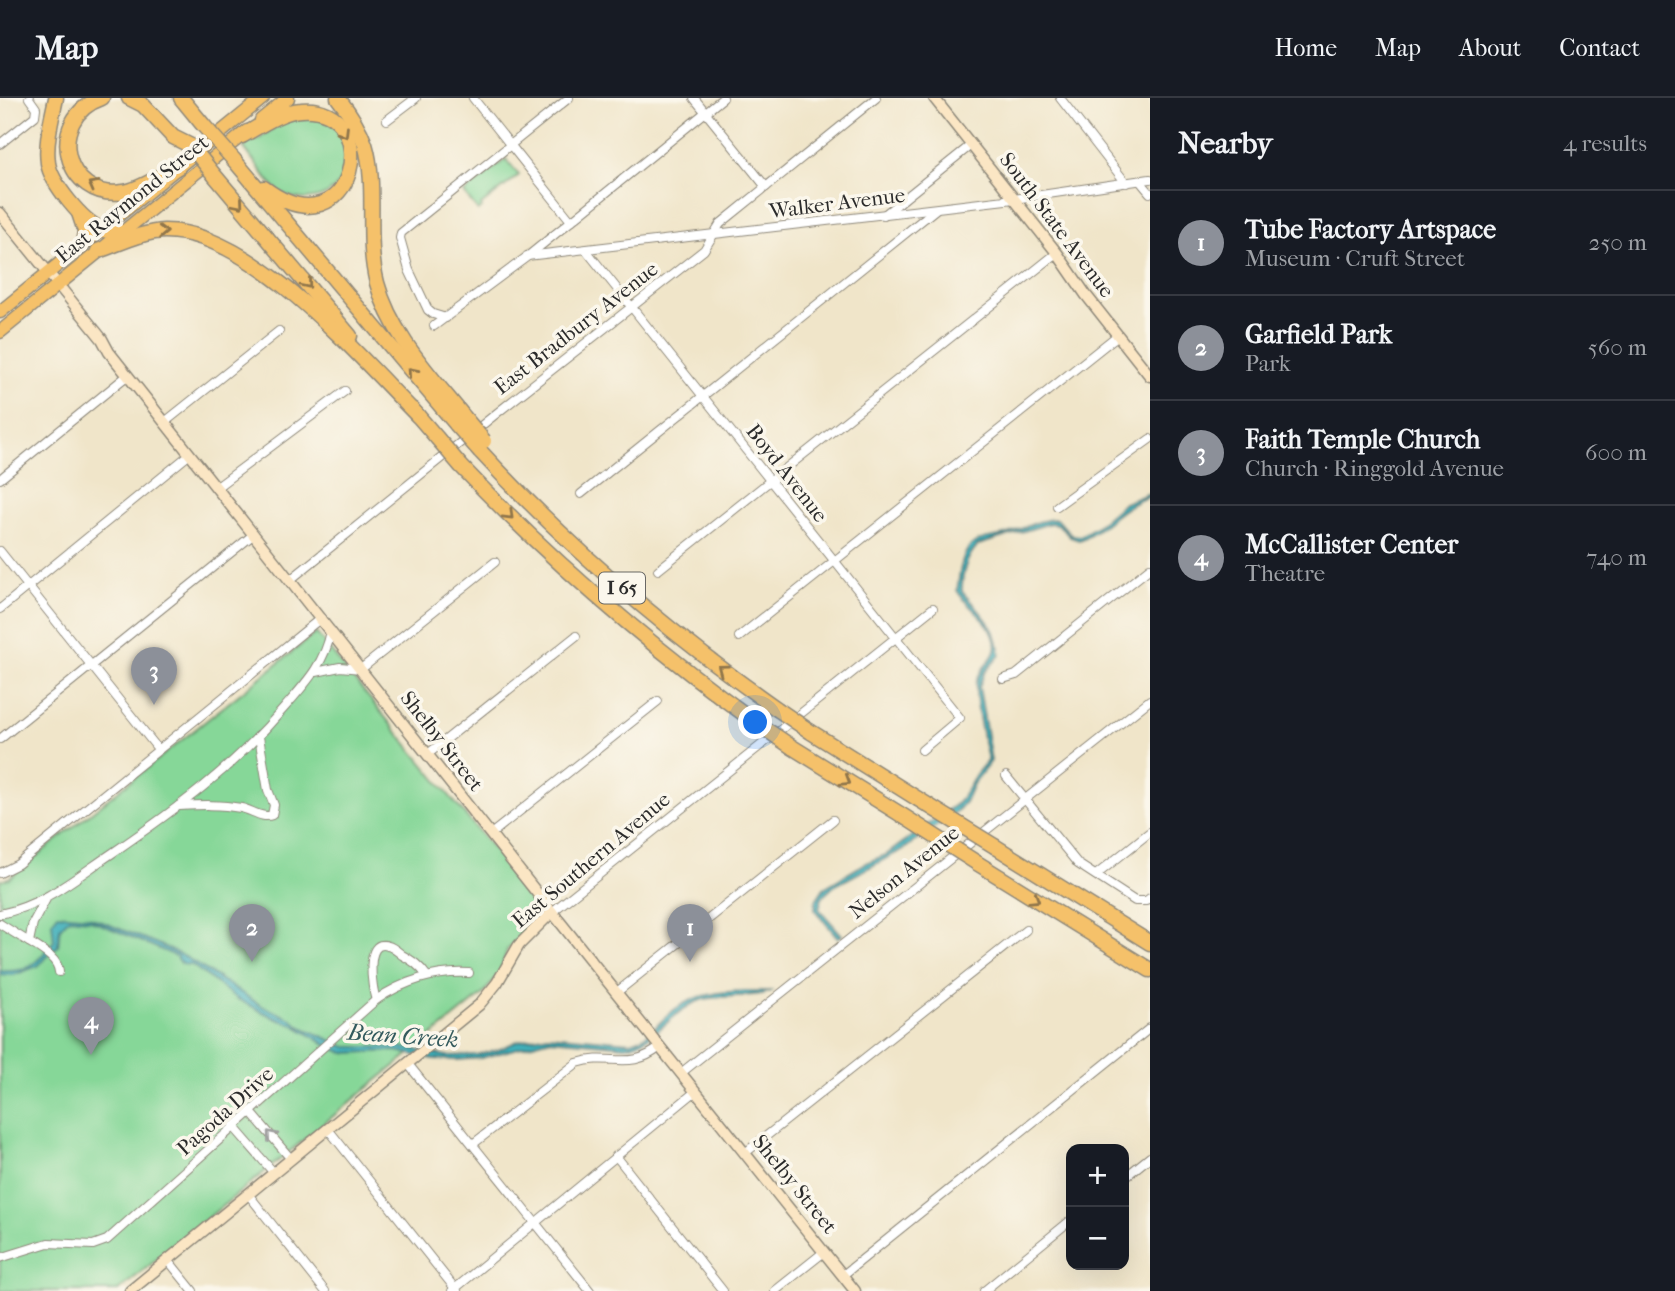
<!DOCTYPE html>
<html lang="en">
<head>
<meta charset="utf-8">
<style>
  :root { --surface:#171b24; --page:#242831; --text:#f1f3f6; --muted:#9ea1a6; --line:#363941; --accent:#8c9099 }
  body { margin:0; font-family:"IM FELL French Canon",serif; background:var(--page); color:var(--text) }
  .controls { position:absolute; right:21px; bottom:21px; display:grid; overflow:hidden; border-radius:14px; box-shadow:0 7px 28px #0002 }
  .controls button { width:63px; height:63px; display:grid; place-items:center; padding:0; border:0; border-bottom:2px solid var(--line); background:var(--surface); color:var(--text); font:35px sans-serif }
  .you { position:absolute; left:756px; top:625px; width:24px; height:24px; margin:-18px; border:5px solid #fff; border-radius:50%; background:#1a73e8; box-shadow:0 0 0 10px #1a73e833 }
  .badge { display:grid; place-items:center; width:46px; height:46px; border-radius:50%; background:var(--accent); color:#fff; font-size:23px; font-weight:700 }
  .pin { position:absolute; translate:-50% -58px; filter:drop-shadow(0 2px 4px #0008) }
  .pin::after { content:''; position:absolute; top:37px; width:24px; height:21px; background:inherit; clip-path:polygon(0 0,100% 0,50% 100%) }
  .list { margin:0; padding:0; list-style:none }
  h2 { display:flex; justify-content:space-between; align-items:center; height:91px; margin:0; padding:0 28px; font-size:30px }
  h2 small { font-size:23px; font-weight:400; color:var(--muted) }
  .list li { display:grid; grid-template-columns:46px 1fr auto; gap:21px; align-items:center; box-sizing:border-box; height:105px; padding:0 28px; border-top:2px solid var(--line) }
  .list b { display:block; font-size:26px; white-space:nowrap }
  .list p { margin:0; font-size:23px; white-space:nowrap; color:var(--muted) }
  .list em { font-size:23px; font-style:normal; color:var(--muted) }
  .map { position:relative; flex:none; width:1150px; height:1193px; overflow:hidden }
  header { display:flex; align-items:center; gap:42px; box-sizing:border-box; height:98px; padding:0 35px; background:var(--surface); border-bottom:2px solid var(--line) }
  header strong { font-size:33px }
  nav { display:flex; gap:38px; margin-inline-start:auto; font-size:24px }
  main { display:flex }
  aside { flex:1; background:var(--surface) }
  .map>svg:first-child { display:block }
  .green { fill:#86d798; stroke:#588162; stroke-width:2 }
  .water { fill:#41b1bb; stroke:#366e73; stroke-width:2 }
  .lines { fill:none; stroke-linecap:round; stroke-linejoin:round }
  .street-casing { stroke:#8e887a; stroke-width:10 }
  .secondary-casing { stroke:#8e887a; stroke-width:13 }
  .primary-casing { stroke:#8e887a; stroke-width:15 }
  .highway-casing { stroke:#8e887a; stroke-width:17 }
  .street { stroke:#fff; stroke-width:8 }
  .secondary { stroke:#fbe6c4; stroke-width:10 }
  .primary { stroke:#f5c16b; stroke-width:12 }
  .highway { stroke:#f5c16b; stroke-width:14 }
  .highway-bridge-casing { stroke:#8e887a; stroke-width:17; stroke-linecap:butt }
  .highway-bridge { stroke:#f5c16b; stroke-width:14 }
  .oneway { stroke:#90764b }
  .oneway2 { stroke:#a0a0a0 }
  .labels { text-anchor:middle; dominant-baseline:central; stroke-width:7; stroke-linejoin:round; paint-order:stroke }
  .shield { fill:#fbf7ec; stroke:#696865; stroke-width:2 }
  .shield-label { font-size:19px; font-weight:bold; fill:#2b2b2b }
  .street-label { font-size:21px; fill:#2b2b2b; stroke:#fbf7ec }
  .water-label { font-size:23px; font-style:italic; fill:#335a5d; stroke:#fbf7ec }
</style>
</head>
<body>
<header>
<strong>Map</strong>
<nav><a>Home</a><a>Map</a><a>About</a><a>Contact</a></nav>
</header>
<main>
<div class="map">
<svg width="1150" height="1193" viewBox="0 0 1150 1193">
  <rect width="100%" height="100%" fill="#fbf7ec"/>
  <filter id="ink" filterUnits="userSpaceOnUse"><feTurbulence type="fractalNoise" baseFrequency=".0143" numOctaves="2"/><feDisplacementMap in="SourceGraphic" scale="14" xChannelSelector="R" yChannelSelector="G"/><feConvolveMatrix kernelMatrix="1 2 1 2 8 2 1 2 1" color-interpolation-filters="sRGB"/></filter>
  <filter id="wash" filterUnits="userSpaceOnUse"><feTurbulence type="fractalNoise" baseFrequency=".00686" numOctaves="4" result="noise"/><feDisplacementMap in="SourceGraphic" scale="28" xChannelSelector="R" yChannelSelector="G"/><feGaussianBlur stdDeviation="1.57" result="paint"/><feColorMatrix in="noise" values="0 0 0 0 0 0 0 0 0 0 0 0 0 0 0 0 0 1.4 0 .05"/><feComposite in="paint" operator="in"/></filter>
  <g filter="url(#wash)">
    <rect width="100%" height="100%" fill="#f0e5c9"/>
    <!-- green -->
    <g class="green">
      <path d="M 308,16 L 334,27 L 348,48 C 346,59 345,77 339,85 C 326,103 297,106 279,93 C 266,83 255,63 244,50 L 247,45 L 259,41 L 287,20 Z"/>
      <polygon points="506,61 519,77 481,107 482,110 478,113 464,95"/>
      <polygon points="316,535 544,813 507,852 500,875 482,897 118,1193 0,1193 0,782 9,780"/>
    </g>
    <!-- water -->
    <g class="water">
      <path d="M 1150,395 L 1150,398 C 1118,408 1106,431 1079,442 L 1070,439 L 1058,426 L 1050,425 L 978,447 C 966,459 961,478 962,494 C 980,514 998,529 1000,557 L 984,575 L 979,589 L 991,663 L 973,686 L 965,704 L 956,714 L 904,751 L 834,788 L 822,799 L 819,811 L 842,837 L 838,840 L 815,812 L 816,802 L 824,790 L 866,765 L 886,757 L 959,704 L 976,676 L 988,662 C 984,645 973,597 977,582 C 984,562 1004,559 992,534 C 984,518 966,508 957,492 C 960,478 960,456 973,446 C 981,439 994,440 1004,437 C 1023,432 1037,421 1057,421 L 1071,437 L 1080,438 L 1097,428 L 1124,405 Z"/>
      <path d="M 58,816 L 90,819 L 160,847 L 185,859 L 262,908 L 292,921 L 299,928 L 346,949 L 400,949 L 447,958 L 476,957 L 498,952 L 518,943 L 548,937 L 630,944 C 648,941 660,923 674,912 C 701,891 740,893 771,893 C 764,899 718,897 701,902 C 672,912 656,944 626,948 L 551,941 L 481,960 L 456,962 L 433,961 L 396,953 L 344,955 L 332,950 L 292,926 L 277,921 L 237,901 L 192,867 L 182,866 L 176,858 L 91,822 L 69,820 L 60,830 L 58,848 L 38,868 L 14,877 L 0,877 L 0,873 C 30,875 37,865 54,843 L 52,824 Z"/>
    </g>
  </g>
  <g filter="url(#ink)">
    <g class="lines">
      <!-- street casing -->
      <g class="street-casing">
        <g id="street">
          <polyline points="473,0 571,123"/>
          <polyline points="694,0 766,89"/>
          <polyline points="1060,0 1126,85"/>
          <polyline points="387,22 416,0"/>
          <polyline points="0,46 35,18 36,10 29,0"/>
          <polyline points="1140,83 1150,95"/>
          <polyline points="884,117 971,47"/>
          <polyline points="586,152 960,620 922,652"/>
          <polyline points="527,158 1014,101 1150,81"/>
          <polyline points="446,220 433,216 428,212 409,172 400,140 401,135 569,0"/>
          <polyline points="434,228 528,158 723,0"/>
          <polyline points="165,324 279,233"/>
          <polyline points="0,381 128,277"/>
          <polyline points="217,389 345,293"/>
          <polyline points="581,396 936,111"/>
          <polyline points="1057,408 1150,341"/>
          <polyline points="0,453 158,651"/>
          <polyline points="658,472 1057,155"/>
          <polyline points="290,482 497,315 704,152 720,126 876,0"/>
          <polyline points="0,511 190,356"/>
          <polyline points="739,539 1118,237"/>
          <polyline points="316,574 340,569 361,571 495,464"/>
          <polyline points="1003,581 1016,577 1150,470"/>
          <polyline points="0,641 254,436"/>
          <polyline points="428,656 576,538"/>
          <polyline points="1006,678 1078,766 1135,803 1146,803 1150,800"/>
          <path d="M 179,708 C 200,707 220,706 241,710 C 252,712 262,721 272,717 L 274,707 L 268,692 L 259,639"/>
          <polyline points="491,736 658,603"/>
          <polyline points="0,775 18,766 321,520"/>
          <polyline points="1096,777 1150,734"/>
          <path d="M 46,801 L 33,825 L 29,844 C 40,851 58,860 59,874"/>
          <polyline points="552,814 933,510"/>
          <path d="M 0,816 C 44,807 75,780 111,756 C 178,710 232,671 285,609 C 306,585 325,565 331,533"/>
          <polyline points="0,826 29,844"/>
          <polyline points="617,894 833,722"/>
          <path d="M 376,902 C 372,891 364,839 388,848 C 393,849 398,854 402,857 C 413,863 420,868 427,878"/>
          <polyline points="408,966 590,1193"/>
          <polyline points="681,975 1150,602"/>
          <polyline points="250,1013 291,1061"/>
          <polyline points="233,1028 274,1075"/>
          <polyline points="328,1031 457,1193"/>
          <path d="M 473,1046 L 577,965 C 611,954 629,974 660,949"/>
          <polyline points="745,1055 1026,832"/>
          <polyline points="616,1058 723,1193"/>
          <polyline points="1124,1080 1150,1059"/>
          <polyline points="248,1096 325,1193"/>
          <path d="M 0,1160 L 48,1145 L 93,1147 L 107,1142 L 376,902 C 403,883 436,873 469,875"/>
          <polyline points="168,1162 193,1193"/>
          <polyline points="843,1177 1150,930"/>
          <polyline points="452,1193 696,993"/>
          <polyline points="775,1193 824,1154"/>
          <polyline points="984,1193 1071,1122"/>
        </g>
      </g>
      <!-- secondary casing -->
      <g class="secondary-casing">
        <g id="secondary">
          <polyline points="934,0 1057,155 1086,197 1150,278"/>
          <polyline points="0,115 102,241 109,254 560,824 855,1193"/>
          <polyline points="130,1193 479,907 497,885 519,847 552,814"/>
        </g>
      </g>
      <!-- primary casing -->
      <g class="primary-casing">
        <g id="primary">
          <polyline points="261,22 288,0"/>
          <polyline points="0,214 263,0"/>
          <polyline points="0,234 247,33"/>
        </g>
      </g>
      <!-- highway casing -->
      <g class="highway-casing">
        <g id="highway">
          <path d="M 56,0 C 52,20 45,44 48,65 C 51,85 82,123 101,131 C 108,134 115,134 122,134"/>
          <path d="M 102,0 C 44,20 64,104 124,94 C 142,91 161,77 178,69"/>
          <polyline points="129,0 143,7 173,39 191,48"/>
          <polyline points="181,0 204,28"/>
          <path d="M 338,0 C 349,14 359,29 365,46 C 378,89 365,139 377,185 C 391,237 431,278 464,319"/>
          <path d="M 242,38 C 260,28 281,13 301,12 C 386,5 356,159 264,90"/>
          <polyline points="234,62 456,326"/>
          <polyline points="215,78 350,238"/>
          <polyline points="79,115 85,133 83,146"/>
          <path d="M 98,153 C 119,146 141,134 164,133 C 252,132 359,259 418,318"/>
          <polyline points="413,312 437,340"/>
          <path d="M 480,353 C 569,450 669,535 777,611"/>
          <path d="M 461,368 C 552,464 651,549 758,626"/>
          <polyline points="811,634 918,701"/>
          <polyline points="792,649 900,716"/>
          <polyline points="996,749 1150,845"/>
          <polyline points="977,765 1150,872"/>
        </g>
      </g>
      <!-- street -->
      <use href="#street" class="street"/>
      <!-- secondary -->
      <use href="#secondary" class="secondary"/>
      <!-- primary -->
      <use href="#primary" class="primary"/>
      <!-- highway -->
      <use href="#highway" class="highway"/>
      <!-- highway-bridge casing -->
      <g class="highway-bridge-casing">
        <g id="highway-bridge">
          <polyline points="204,28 234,62"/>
          <polyline points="191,48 215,78"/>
          <polyline points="464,319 484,343"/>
          <polyline points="456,326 480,353"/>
          <polyline points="437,340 461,368"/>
          <polyline points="777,611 811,634"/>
          <polyline points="758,626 792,649"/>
          <polyline points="918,701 996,749"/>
          <polyline points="900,716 977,765"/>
        </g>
      </g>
      <!-- highway-bridge -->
      <use href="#highway-bridge" class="highway-bridge"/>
    </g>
    <!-- one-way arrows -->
    <defs><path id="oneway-chevron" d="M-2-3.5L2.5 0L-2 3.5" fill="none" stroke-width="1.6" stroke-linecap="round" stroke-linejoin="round" transform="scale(1.75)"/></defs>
    <g class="oneway">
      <use href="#oneway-chevron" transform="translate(344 35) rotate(59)"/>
      <use href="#oneway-chevron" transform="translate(93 87) rotate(-151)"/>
      <use href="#oneway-chevron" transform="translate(239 106) rotate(50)"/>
      <use href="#oneway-chevron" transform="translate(163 134) rotate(-2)"/>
      <use href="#oneway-chevron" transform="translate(307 186) rotate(50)"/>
      <use href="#oneway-chevron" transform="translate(412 274) rotate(-131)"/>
      <use href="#oneway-chevron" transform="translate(509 417) rotate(45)"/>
      <use href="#oneway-chevron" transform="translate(722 571) rotate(-143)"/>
      <use href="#oneway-chevron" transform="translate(846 683) rotate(32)"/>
      <use href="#oneway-chevron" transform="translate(1035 801) rotate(32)"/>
    </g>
    <use class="oneway2" href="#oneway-chevron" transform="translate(271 1037) rotate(-130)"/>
  </g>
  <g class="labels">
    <!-- shield labels -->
    <rect class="shield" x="599" y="474.5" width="46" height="31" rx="5"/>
    <g class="shield-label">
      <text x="622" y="490">I 65</text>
    </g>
    <!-- street labels -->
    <g class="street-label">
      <text transform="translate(132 101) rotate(-39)">East Raymond Street</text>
      <text transform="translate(837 105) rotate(-7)">Walker Avenue</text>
      <text transform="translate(1057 127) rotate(53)">South State Avenue</text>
      <text transform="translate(576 230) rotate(-38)">East Bradbury Avenue</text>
      <text transform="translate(787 375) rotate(52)">Boyd Avenue</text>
      <text transform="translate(442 643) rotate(52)">Shelby Street</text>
      <text transform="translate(591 762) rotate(-40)">East Southern Avenue</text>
      <text transform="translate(904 774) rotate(-39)">Nelson Avenue</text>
      <text transform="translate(225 1013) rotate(-42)">Pagoda Drive</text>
      <text transform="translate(795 1086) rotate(51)">Shelby Street</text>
    </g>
    <!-- water labels -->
    <g class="water-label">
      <text transform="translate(403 938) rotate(4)">Bean Creek</text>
    </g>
  </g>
</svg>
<div class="controls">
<button>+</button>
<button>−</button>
</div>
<div class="you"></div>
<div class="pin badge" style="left:690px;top:864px">1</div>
<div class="pin badge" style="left:252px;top:864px">2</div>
<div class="pin badge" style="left:154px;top:607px">3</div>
<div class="pin badge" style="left:91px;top:957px">4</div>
</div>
<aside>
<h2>Nearby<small>4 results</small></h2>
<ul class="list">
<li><span class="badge">1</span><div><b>Tube Factory Artspace</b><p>Museum · Cruft Street</p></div><em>250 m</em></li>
<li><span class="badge">2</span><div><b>Garfield Park</b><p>Park</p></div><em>560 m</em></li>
<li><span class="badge">3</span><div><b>Faith Temple Church</b><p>Church · Ringgold Avenue</p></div><em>600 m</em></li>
<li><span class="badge">4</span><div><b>McCallister Center</b><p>Theatre</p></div><em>740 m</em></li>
</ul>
</aside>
</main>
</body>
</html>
